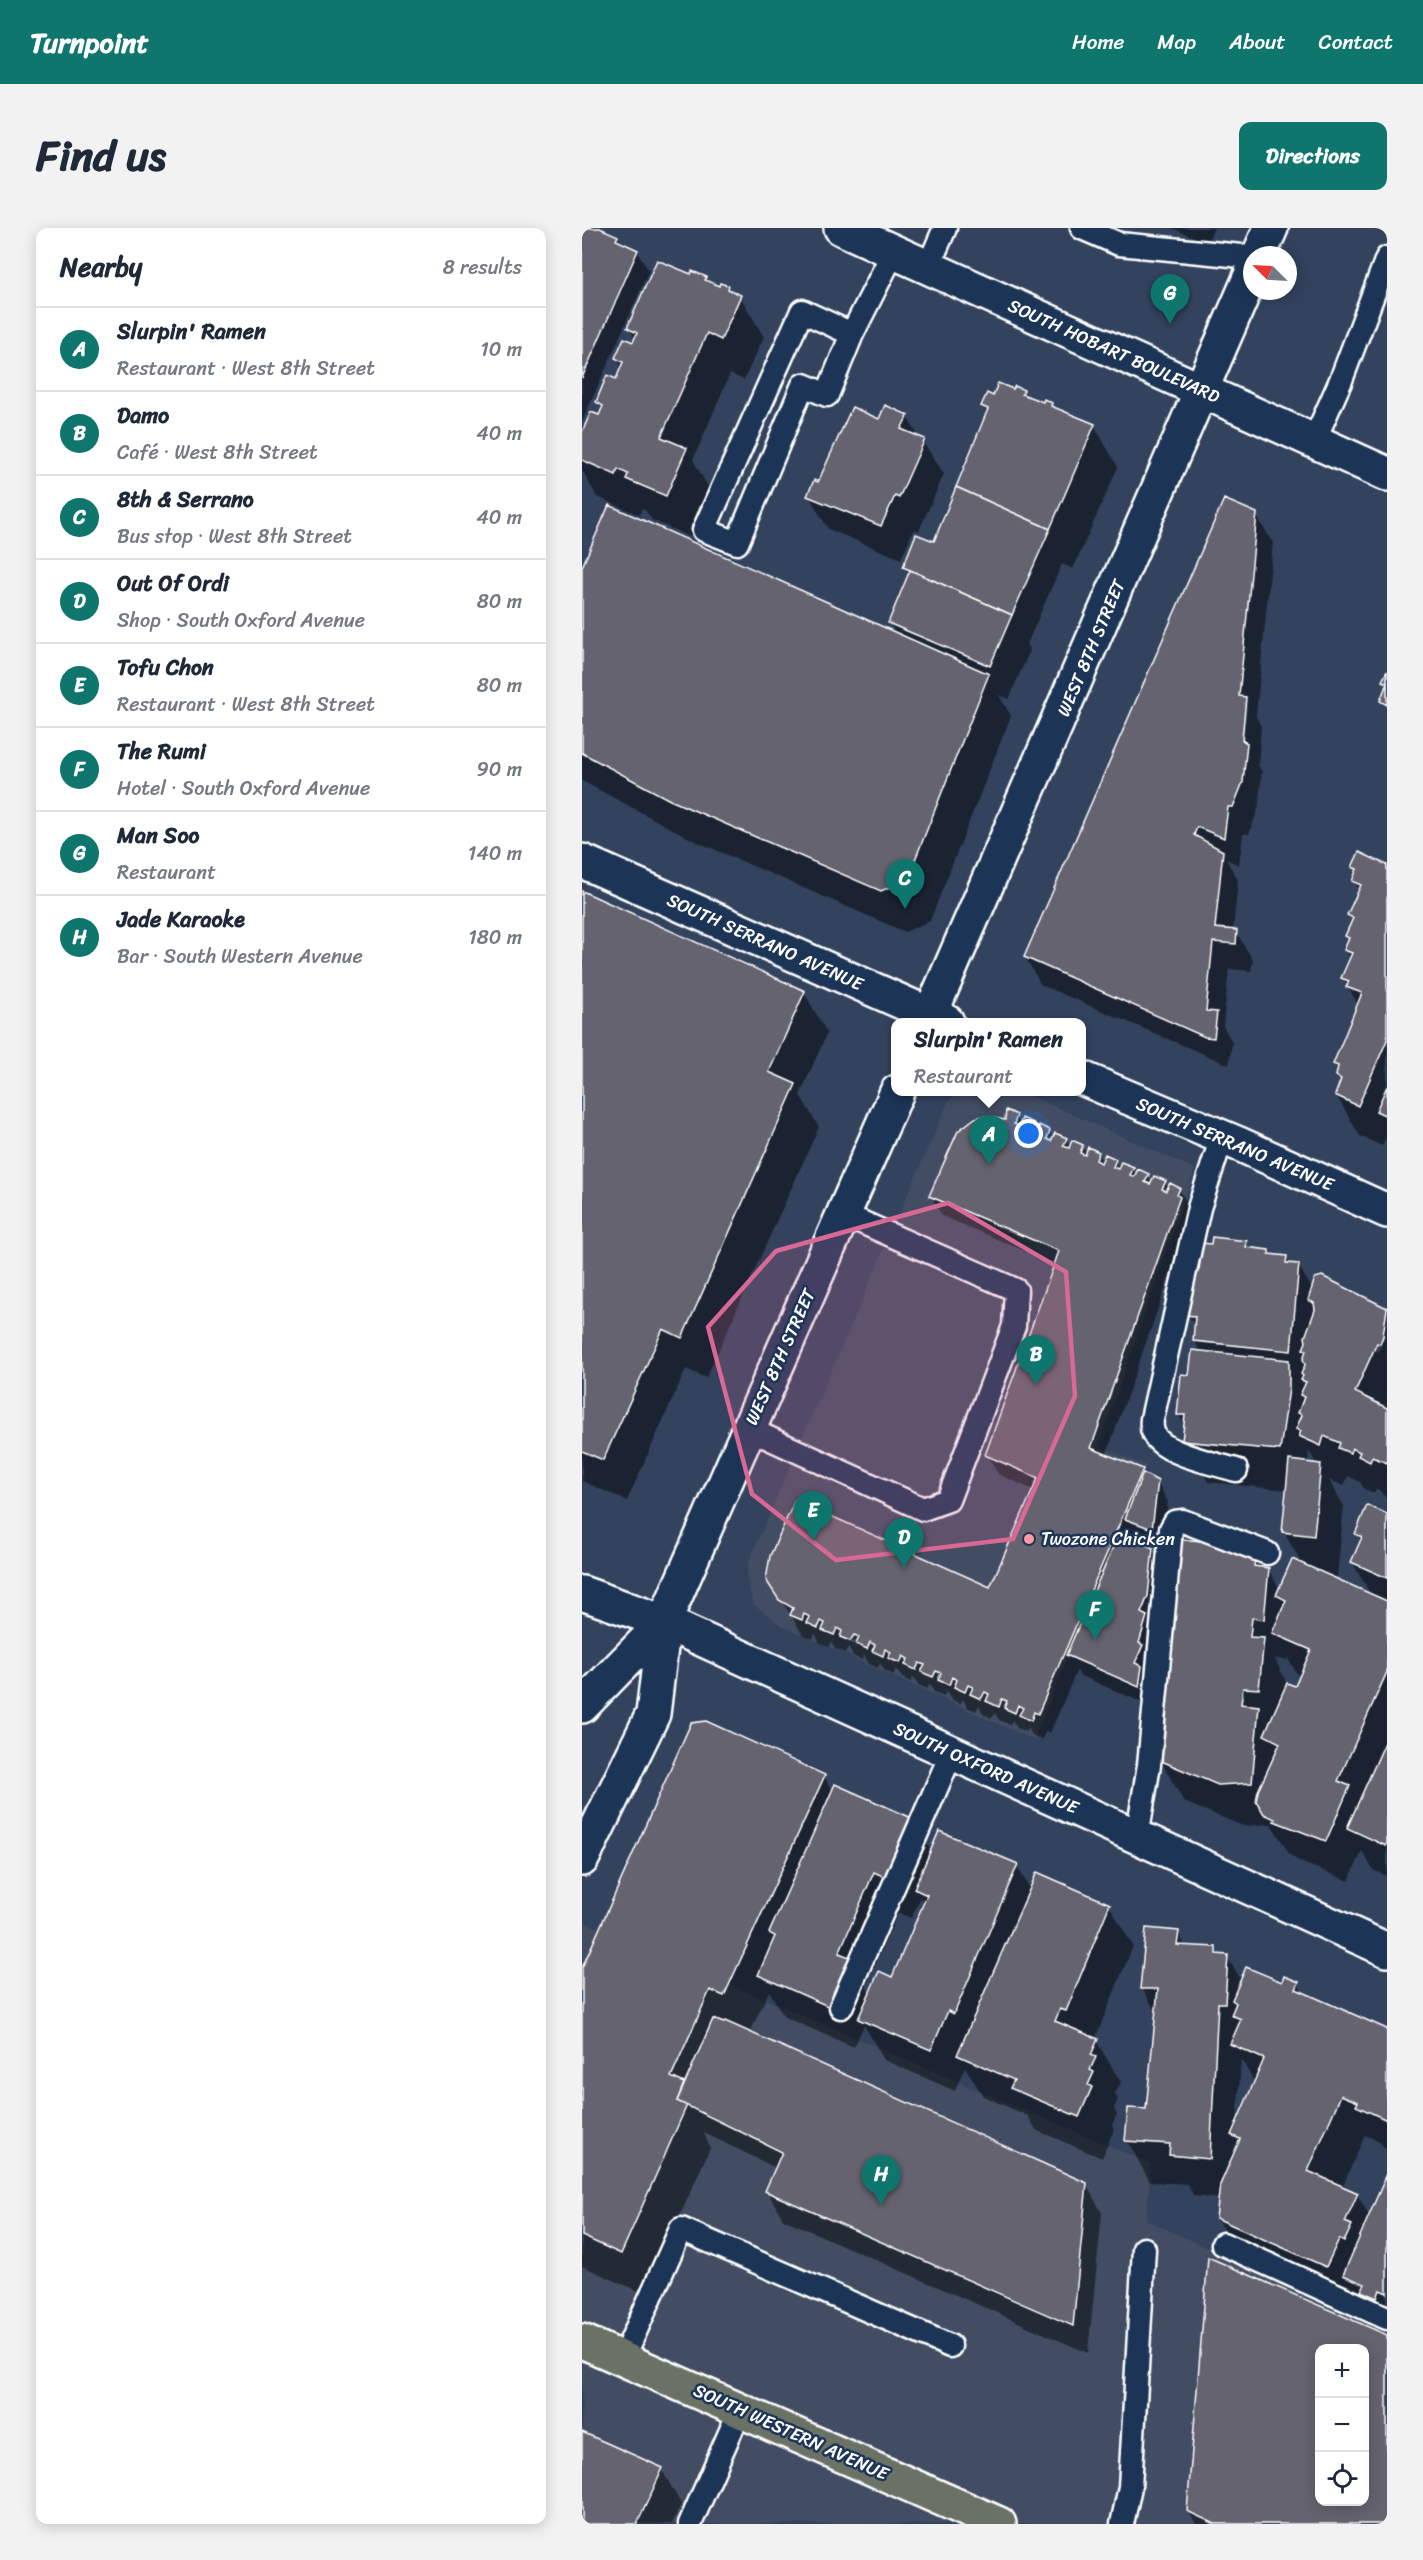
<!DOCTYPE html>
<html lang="en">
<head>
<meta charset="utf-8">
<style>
  :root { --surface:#fff; --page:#f2f2f3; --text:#1f2937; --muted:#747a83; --line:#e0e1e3; --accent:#0f766e }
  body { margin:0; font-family:Sriracha,sans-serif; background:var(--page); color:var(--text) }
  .controls { position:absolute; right:18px; bottom:18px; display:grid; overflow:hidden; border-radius:12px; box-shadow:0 3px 15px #0003 }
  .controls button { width:54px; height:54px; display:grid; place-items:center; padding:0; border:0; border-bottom:2px solid var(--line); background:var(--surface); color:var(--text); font:30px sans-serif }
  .compass { position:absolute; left:661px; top:18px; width:54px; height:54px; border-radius:50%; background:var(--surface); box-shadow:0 3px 15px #0003; rotate:294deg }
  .you { position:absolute; left:447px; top:906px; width:21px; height:21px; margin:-15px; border:4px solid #fff; border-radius:50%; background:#1a73e8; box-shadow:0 0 0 9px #1a73e833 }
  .badge { display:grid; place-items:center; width:39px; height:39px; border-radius:50%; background:var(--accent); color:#fff; font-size:20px; font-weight:700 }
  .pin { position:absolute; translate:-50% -50px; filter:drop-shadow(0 2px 3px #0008) }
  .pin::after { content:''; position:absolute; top:32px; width:21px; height:18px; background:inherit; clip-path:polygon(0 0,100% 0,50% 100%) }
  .popup { position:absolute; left:309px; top:790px; width:195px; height:78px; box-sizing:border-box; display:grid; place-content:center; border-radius:12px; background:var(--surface); filter:drop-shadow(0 2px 4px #0005); font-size:20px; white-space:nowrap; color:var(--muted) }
  .popup b { font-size:22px; color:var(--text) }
  .popup::after { content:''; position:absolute; left:50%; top:100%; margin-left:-12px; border:12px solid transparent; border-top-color:var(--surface) }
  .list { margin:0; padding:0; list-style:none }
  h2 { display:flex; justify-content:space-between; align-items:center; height:78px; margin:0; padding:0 24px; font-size:26px }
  h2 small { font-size:20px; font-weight:400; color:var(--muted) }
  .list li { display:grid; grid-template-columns:39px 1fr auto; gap:18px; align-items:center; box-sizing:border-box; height:84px; padding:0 24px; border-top:2px solid var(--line) }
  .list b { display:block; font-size:22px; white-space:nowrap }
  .list p { margin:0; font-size:20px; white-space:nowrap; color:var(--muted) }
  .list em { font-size:20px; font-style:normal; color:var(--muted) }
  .icon { flex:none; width:33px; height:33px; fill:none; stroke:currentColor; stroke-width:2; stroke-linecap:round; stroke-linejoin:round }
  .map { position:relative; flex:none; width:805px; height:2296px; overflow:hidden; border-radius:12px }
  header { display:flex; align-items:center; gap:36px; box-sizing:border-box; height:84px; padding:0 30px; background:var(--accent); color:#fff }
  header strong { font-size:28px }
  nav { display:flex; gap:33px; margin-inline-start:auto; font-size:21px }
  .intro { display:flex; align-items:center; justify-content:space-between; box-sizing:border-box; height:144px; padding:0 36px }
  h1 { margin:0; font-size:42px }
  .button { padding:15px 27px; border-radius:12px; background:var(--accent); color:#fff; font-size:21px; font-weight:700 }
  main { display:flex; gap:36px; padding:0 36px }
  aside { flex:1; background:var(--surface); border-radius:12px; box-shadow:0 3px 15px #0003 }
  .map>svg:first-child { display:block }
  .built { fill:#424d63; fill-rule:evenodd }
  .shadow { fill:#0007; fill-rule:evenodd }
  .building { fill:#666470; stroke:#fff; stroke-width:1.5; fill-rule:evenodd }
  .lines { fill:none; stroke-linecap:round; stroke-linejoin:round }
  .lane-casing { stroke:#fff; stroke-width:27 }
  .street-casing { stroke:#fff; stroke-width:38 }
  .secondary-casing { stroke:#fff; stroke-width:38 }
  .primary-casing { stroke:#fff; stroke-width:38 }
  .lane { stroke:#1d3557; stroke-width:22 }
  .street { stroke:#1d3557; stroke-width:33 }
  .secondary { stroke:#1d3557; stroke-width:33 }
  .primary { stroke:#6b7165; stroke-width:33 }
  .marked { fill:#d76994; fill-opacity:0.2; stroke:#d76994; stroke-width:4.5; stroke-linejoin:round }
  .poi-dot { fill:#ff9aa2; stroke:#1d3557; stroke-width:2 }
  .labels { text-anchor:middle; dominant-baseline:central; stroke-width:5; stroke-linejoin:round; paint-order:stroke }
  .street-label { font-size:18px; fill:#fff; stroke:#1d3557 }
  .poi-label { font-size:18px; fill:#fff; stroke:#1d3557; text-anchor:start }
</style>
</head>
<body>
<header>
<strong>Turnpoint</strong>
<nav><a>Home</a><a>Map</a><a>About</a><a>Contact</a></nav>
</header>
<div class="intro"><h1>Find us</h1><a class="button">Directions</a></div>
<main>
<aside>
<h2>Nearby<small>8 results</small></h2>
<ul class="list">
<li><span class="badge">A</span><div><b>Slurpin' Ramen</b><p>Restaurant · West 8th Street</p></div><em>10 m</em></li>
<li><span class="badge">B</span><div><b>Damo</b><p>Café · West 8th Street</p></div><em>40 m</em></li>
<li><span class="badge">C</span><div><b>8th &amp; Serrano</b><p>Bus stop · West 8th Street</p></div><em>40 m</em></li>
<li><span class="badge">D</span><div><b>Out Of Ordi</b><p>Shop · South Oxford Avenue</p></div><em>80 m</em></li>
<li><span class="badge">E</span><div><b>Tofu Chon</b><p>Restaurant · West 8th Street</p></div><em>80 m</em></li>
<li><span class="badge">F</span><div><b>The Rumi</b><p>Hotel · South Oxford Avenue</p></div><em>90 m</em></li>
<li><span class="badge">G</span><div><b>Man Soo</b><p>Restaurant</p></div><em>140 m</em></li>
<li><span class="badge">H</span><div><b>Jade Karaoke</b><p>Bar · South Western Avenue</p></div><em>180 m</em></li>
</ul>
</aside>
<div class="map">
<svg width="805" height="2296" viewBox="0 0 805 2296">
  <rect width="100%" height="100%" fill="#33435e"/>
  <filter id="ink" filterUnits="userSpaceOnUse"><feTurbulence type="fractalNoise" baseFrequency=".0167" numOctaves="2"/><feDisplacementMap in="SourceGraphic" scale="12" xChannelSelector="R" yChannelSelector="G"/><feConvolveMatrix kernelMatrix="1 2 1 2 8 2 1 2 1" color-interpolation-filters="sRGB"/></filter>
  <g filter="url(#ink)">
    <!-- built -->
    <g class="built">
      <polygon points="377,864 440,864 613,941 517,1218 564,1238 452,1512 199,1397 171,1376 165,1350 167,1333 366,874"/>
      <path d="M 0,1693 L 569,1936 L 564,1992 L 805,2101 L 805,2296 L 0,2296 ZM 738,2120 L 782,2120 L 782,2274 L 738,2274 Z"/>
    </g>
    <!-- shadow -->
    <g class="shadow">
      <polygon points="0,0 15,0 35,9 39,16 55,23 67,43 0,194"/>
      <polygon points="590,0 632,0 625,15"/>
      <polygon points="110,48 124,50 126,55 138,60 146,60 158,68 182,109 162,152 148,146 111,232 128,262 108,309 70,292 64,283 60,281 57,287 15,269 0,242 0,207 18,189 21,183 16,174 34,153 40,140 35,130 54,112 47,100"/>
      <polygon points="417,157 441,164 444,169 461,176 469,176 472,181 512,197 536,239 491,341 480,336 445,416 448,422 427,471 417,467 429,488 348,693 323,704 113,613 0,553 0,342 314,406 308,395 327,347 322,339 352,315 406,187 401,178 412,170"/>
      <polygon points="324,188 362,246 337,303 332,301 319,331 246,301 227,268"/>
      <path d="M 674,287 L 691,315 L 674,488 L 679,498 L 676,537 L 680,544 L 676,582 L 667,606 L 661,606 L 657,637 L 644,631 L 656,652 L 651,704 L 654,704 L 671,732 L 669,743 L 647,741 L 641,798 L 650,814 L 647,837 L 459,757 L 443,729 ZM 663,471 L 665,471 L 665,478 L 661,519 L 658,519 Z"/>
      <polygon points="805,638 805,907 800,918 778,908 754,867 759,854 753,836 776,777 761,750 769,731 764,722 768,713 765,708 771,694 767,687 778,663 772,653 775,644 772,639"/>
      <polygon points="0,665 222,764 245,805 218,867 237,899 124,1150 104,1141 45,1273 0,1253"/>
      <path d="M 434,888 L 439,897 L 451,897 L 456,904 L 467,903 L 472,911 L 484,911 L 489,919 L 500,918 L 505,926 L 507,921 L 516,926 L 521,934 L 533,933 L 538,940 L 550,940 L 555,947 L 566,947 L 570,955 L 583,954 L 587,961 L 597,961 L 609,981 L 608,990 L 524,1228 L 560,1243 L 563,1248 L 575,1254 L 586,1274 L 581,1320 L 556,1311 L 553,1306 L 550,1312 L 570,1321 L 582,1341 L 568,1478 L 497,1447 L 495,1442 L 468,1505 L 464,1503 L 460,1511 L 450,1507 L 446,1499 L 444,1504 L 435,1500 L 430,1492 L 428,1497 L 417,1492 L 413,1485 L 410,1490 L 401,1486 L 397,1478 L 394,1483 L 385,1479 L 381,1471 L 378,1476 L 369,1471 L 364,1463 L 362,1468 L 352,1464 L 348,1456 L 345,1461 L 336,1457 L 331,1449 L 329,1454 L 320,1450 L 314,1441 L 312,1447 L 303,1443 L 298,1435 L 296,1440 L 287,1436 L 282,1427 L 280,1432 L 271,1428 L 266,1419 L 263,1425 L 253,1421 L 249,1414 L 247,1419 L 238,1415 L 233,1406 L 231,1411 L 221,1407 L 186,1351 L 409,1361 L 452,1262 L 416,1246 L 405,1226 L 474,1036 L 360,988 L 349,968 L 377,904 L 383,897 L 402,889 L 424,893 ZM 264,1410 L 276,1415 L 275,1418 L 264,1413 Z"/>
      <path d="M 664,1014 L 668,1021 L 686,1023 L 689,1028 L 704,1029 L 708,1036 L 716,1037 L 731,1062 L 739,1050 L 805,1082 L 805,1271 L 797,1262 L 794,1261 L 792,1265 L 782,1261 L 778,1254 L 766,1248 L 762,1258 L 747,1252 L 762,1278 L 755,1349 L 747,1348 L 789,1367 L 770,1334 L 779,1314 L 775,1305 L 805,1288 L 805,1349 L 802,1347 L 805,1352 L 805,1648 L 791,1642 L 780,1623 L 767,1653 L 718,1634 L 708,1627 L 689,1596 L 661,1598 L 602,1574 L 578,1532 L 673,1326 L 681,1341 L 686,1341 L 698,1361 L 721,1337 L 701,1303 L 705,1262 L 626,1254 L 602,1212 L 603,1198 L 596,1186 L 619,1125 L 613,1113 L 614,1100 L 606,1086 L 619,1043 ZM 799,1107 L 803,1107 L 796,1124 L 794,1122 ZM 727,1223 L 735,1237 L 726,1236 ZM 705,1429 L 715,1446 L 720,1448 L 714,1460 L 705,1456 L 693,1431 L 705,1432 Z"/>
      <path d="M 242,1548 L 251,1564 L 331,1592 L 350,1625 L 435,1638 L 449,1662 L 527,1677 L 551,1718 L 513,1811 L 539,1854 L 533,1866 L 536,1871 L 532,1881 L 535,1886 L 530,1897 L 532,1901 L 520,1930 L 454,1902 L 446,1888 L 401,1868 L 383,1839 L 373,1863 L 302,1832 L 282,1797 L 272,1819 L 202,1789 L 187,1763 L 167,1806 L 504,1956 L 520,1985 L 506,2125 L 201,1991 L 185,1963 L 194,1940 L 122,1905 L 128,1920 L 63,2066 L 0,2038 L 0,1744 ZM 339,1669 L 343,1677 L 311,1751 L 288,1766 L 284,1758 L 316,1685 L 329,1690 Z"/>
      <path d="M 596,1705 L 604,1719 L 633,1721 L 637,1728 L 645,1729 L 660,1753 L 716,1756 L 722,1766 L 805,1803 L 805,1922 L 796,1913 L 783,1907 L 760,1960 L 775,1966 L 788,1989 L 805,1950 L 805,2105 L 799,2093 L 659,2031 L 635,1989 L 638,1971 L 612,1968 L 605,1956 L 568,1954 L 545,1912 L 565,1882 L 575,1786 L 560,1760 ZM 659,1831 L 673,1855 L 655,1895 Z"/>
      <path d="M 627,2031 L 805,2109 L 805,2296 L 614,2296 L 606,2283 ZM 738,2120 L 782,2120 L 782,2274 L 738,2274 Z"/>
      <polygon points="0,2205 80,2242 99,2276 90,2296 0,2296"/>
    </g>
    <!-- building -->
    <g class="building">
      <polygon points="0,0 18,0 36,8 34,12 56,22 0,150"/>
      <polygon points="75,32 109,46 110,43 125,49 123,52 137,58 138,55 147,58 146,61 159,67 139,112 125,105 79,209 105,220 84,268 44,251 46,246 36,241 34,247 0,232 0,204 9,184 17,187 21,178 14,174 25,147 34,151 41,134 33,130 42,110 51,114 55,105 45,100"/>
      <polygon points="416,155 431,161 433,158 442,162 440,166 461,174 462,171 470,175 469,178 513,196 468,301 374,259 406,181 399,178 405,165 411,168"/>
      <polygon points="303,177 326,187 319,201 343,211 317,270 313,268 299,298 225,268 232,252 236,254 270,179 297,191"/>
      <polygon points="374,259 468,301 430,387 321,339 334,306 352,313"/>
      <polygon points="642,271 675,285 657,468 664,469 660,512 665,515 661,554 651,579 646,579 642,610 615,599 612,607 641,623 633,700 655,702 654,716 631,714 624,783 635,784 632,810 623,809 442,729"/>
      <polygon points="27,277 407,446 325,652 299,663 88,572 0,525 0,339"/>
      <polygon points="328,342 430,387 408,438 306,395"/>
      <polygon points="805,443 805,477 798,473 805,455 800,453"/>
      <polygon points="777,624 805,637 805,812 776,878 753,867 759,851 754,848 756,838 751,836 780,765 764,759 767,753 759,750 770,725 762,722 767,710 763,708 771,690 765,687 779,657 770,653 775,641 770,639"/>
      <polygon points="0,663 223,763 187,844 214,856 100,1110 81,1101 21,1232 0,1223"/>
      <polygon points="805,858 805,888 794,883"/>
      <polygon points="424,882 435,887 432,896 437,898 440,890 452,895 449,904 453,906 457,897 468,902 465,911 469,913 473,905 485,910 481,918 487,920 490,912 501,917 498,925 503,927 506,919 517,924 514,932 519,935 523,926 534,931 531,939 536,941 539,934 552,939 548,947 552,949 556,941 567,946 563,954 568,956 572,948 584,953 580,961 584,963 588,955 598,960 595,967 598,969 509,1220 561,1241 456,1486 452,1484 449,1493 437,1487 441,1480 436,1477 433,1485 422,1480 425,1473 420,1471 417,1479 404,1473 407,1466 403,1464 399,1471 388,1466 391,1459 386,1457 383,1464 372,1459 375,1452 370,1449 367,1457 356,1452 359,1445 354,1443 351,1449 339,1444 343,1437 337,1435 334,1442 323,1437 326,1431 321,1428 318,1435 306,1430 309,1424 303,1421 301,1428 290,1423 293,1417 288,1414 285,1421 274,1416 277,1409 272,1407 268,1413 258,1409 260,1403 255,1400 252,1407 240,1402 243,1395 239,1393 236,1400 225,1395 228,1389 222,1386 220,1392 208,1387 211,1380 197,1372 184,1352 188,1328 213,1272 408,1359 456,1250 403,1227 477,1023 347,968 376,903 393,890 402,888 423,892"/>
      <polygon points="630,1009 665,1013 664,1019 687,1022 687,1026 705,1028 704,1035 717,1036 709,1123 611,1113 613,1088 604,1087 609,1041 617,1042 620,1015 629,1016"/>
      <polygon points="740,1048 805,1080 801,1108 798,1116 795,1115 773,1164 805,1180 805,1235 790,1229 788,1234 776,1228 778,1224 770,1220 768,1225 756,1220 758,1215 742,1208 739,1218 717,1208 719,1203 714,1201 720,1187 716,1185 722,1169 718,1167 724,1154 719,1152 721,1148 719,1146 723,1137 721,1131 724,1122 721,1121 724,1114 723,1109 733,1082 732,1075 726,1072 733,1050"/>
      <polygon points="610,1122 707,1132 707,1161 698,1222 600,1213 603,1187 595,1187 599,1146 607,1147"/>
      <polygon points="707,1232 739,1236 732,1308 700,1304"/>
      <polygon points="561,1245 576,1253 570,1301 543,1291"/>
      <polygon points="785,1277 805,1286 805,1350 769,1334 780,1309 773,1306"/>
      <polygon points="536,1308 548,1315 550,1310 571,1320 566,1368 559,1385 565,1388 557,1415 561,1417 553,1435 560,1438 557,1459 484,1427"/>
      <polygon points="598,1311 651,1316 674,1324 672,1338 687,1340 682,1392 670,1390 668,1409 682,1410 677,1461 661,1460 659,1476 677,1478 670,1555 636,1557 577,1532"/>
      <polygon points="710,1331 805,1373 805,1444 756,1553 768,1558 744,1613 692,1593 693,1591 682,1586 674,1573 676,1563 698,1515 682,1507 705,1455 713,1458 729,1422 690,1405 704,1372 694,1367"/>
      <polygon points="124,1493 243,1547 142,1768 128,1762 89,1849 102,1855 95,1873 105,1877 39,2026 0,2008 0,1740 109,1495"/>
      <polygon points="805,1510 805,1615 804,1618 765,1600"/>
      <polygon points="253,1556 332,1591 305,1650 292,1644 257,1725 270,1730 248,1779 176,1747 193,1708 187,1705"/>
      <polygon points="357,1603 436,1636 372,1786 366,1783 349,1822 276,1791 297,1743 310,1749 345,1667 332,1661"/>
      <polygon points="455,1644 528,1676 484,1783 478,1781 473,1793 516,1811 509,1827 514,1829 508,1842 512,1844 506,1857 510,1859 497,1889 428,1860 432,1852 375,1827"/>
      <polygon points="564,1700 597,1703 595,1717 634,1719 634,1726 646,1727 643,1775 636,1775 628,1931 587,1927 588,1916 543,1913 546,1880 564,1881 576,1761 558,1761"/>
      <polygon points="664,1739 700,1754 702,1748 717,1754 714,1761 805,1801 805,1892 774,1878 776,1874 759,1867 726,1943 776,1965 763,1994 770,1997 762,2014 757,2011 744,2039 634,1990 638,1957 658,1911 649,1907 682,1831 648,1816 659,1791 649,1787 654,1775 650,1772"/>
      <polygon points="131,1791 142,1795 143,1793 505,1955 491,2098 183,1963 200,1924 95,1873"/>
      <polygon points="805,1946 805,2065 798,2062 795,2070 779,2063 783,2056 761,2047"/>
      <path d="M 626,2029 L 805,2107 L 805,2296 L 633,2296 L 605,2283 ZM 738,2120 L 782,2120 L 782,2274 L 738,2274 Z"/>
      <polygon points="0,2204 81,2240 55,2296 0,2296"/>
    </g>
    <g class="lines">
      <!-- lane casing -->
      <g class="lane-casing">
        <g id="lane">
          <polyline points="500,0 537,16 670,29"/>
          <polyline points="346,39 363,0"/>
          <polyline points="270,106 245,167 221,157 155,315 122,302 220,83 270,106 312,23"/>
          <polyline points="732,213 759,152 805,30"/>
          <path d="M 640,909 L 617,980 L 570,1191 C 569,1199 570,1207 577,1213 C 591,1227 634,1236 654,1242"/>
          <polyline points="167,1201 341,1281 366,1272 432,1098 434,1062 261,986"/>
          <polyline points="555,1609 567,1537 589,1301 593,1294 601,1293 685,1325"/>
          <polyline points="259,1779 370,1524"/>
          <polyline points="641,2016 805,2090"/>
          <polyline points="41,2131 99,2001 368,2118"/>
          <polyline points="108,2296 158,2182"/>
          <polyline points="540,2296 548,2259 562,2021"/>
        </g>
      </g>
      <!-- street casing -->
      <g class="street-casing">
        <g id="street">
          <polyline points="259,0 805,246"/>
          <polyline points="0,633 365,794"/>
          <polyline points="500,850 659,917 805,983"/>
          <polyline points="0,1365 82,1394 805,1722"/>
          <polyline points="0,1631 71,1486 82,1394"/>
        </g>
      </g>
      <!-- secondary casing -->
      <g class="secondary-casing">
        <g id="secondary">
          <polyline points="677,27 689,0"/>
          <polyline points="345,794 670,45"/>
          <polyline points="0,1478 82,1394 315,864"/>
        </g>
      </g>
      <!-- primary casing -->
      <g class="primary-casing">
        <polyline id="primary" points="0,2113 417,2296"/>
      </g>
      <!-- lane -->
      <use href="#lane" class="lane"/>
      <!-- street -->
      <use href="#street" class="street"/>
      <!-- secondary -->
      <use href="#secondary" class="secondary"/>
      <!-- primary -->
      <use href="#primary" class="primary"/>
    </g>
  </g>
  <!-- marked area -->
  <path class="marked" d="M 366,975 L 484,1044 L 493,1168 L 431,1311 L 254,1332 L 170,1266 L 126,1099 L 194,1023 Z"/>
  <!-- markers -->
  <circle class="poi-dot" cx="447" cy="1311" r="6"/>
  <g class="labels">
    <!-- street labels -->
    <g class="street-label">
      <text transform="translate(532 123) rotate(24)">SOUTH HOBART BOULEVARD</text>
      <text transform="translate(509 420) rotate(-67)">WEST 8TH STREET</text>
      <text transform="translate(183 714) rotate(24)">SOUTH SERRANO AVENUE</text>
      <text transform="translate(653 916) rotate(23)">SOUTH SERRANO AVENUE</text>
      <text transform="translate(198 1129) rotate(-66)">WEST 8TH STREET</text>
      <text transform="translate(404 1540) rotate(24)">SOUTH OXFORD AVENUE</text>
      <text transform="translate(209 2204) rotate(24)">SOUTH WESTERN AVENUE</text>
    </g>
    <!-- poi labels -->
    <g class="poi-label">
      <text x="459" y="1311">Twozone Chicken</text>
    </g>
  </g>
</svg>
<div class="controls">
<button>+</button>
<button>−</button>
<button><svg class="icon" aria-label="locate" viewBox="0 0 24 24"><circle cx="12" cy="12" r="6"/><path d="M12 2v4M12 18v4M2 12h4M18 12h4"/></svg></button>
</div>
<svg class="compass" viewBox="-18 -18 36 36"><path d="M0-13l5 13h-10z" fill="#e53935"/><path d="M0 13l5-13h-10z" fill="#747a83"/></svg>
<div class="you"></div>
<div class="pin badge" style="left:407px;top:937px">A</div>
<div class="popup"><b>Slurpin' Ramen</b>Restaurant</div>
<div class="pin badge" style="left:454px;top:1157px">B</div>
<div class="pin badge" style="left:323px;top:681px">C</div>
<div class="pin badge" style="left:322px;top:1340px">D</div>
<div class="pin badge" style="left:231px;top:1313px">E</div>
<div class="pin badge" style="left:513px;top:1412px">F</div>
<div class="pin badge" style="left:588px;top:96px">G</div>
<div class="pin badge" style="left:299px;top:1977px">H</div>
</div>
</main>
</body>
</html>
